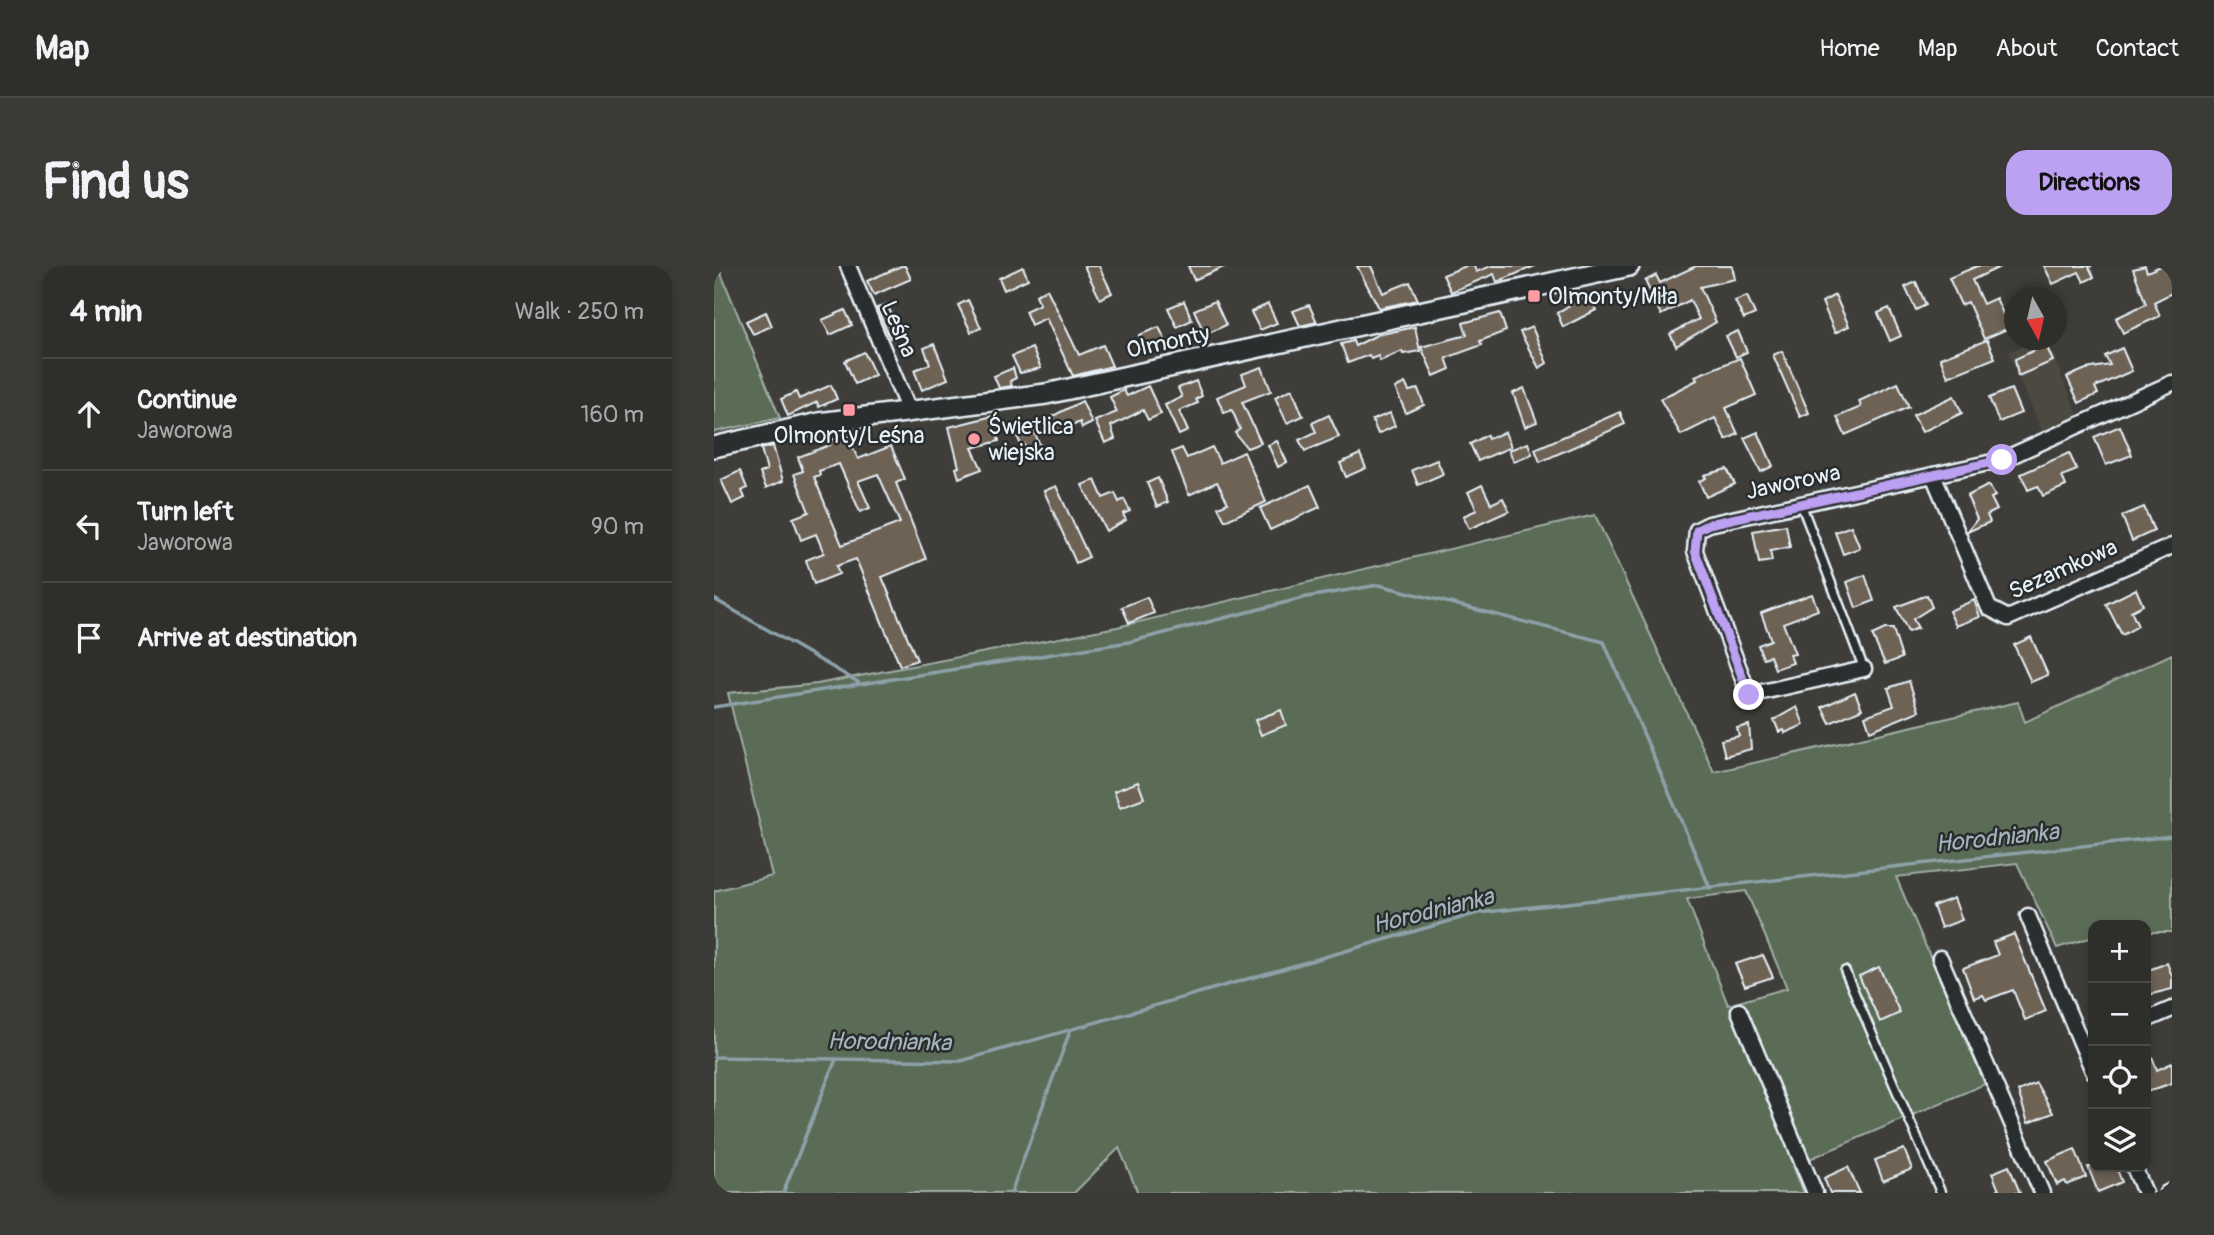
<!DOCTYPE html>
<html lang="en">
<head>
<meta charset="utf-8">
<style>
  :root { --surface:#2e2e2b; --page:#3a3a37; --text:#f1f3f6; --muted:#a7a8a9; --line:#494a47; --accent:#bca0f2 }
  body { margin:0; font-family:Pangolin,sans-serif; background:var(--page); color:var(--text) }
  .controls { position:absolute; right:21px; bottom:21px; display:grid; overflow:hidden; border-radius:14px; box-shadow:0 4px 10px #0003 }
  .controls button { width:63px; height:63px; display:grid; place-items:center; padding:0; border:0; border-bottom:2px solid var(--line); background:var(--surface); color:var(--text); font:35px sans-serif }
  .compass { position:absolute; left:1290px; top:21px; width:63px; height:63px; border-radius:50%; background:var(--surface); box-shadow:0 4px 10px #0003; rotate:172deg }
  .stop { position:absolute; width:21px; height:21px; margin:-16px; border:5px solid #bca0f2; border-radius:50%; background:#fff }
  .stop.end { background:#bca0f2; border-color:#fff; box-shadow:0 2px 7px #0008 }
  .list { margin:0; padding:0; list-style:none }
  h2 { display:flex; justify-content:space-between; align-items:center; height:91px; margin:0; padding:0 28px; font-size:30px }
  h2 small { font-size:23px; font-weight:400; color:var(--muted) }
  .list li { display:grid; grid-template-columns:46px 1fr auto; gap:21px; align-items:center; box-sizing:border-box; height:112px; padding:0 28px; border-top:2px solid var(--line) }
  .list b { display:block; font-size:26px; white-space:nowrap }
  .list p { margin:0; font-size:23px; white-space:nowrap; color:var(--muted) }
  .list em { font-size:23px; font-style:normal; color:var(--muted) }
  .icon { flex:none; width:38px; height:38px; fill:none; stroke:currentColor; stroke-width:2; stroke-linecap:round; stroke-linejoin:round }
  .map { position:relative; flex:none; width:1458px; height:927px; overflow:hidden; border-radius:21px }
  header { display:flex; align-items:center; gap:42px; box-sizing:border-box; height:98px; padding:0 35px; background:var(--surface); border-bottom:2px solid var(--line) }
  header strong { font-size:33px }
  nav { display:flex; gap:38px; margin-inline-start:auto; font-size:24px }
  .intro { display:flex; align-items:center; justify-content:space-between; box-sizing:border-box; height:168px; padding:0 42px }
  h1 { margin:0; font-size:49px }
  .button { padding:18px 32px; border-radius:21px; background:var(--accent); color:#111; font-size:24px; font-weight:700 }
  main { display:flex; gap:42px; padding:0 42px }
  aside { flex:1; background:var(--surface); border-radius:21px; box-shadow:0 4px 10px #0003 }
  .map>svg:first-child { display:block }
  .built { fill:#4c4841 }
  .green { fill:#5a6c56; stroke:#a1aea7; stroke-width:2; fill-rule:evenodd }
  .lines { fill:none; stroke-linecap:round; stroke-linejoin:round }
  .stream { stroke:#8da1a9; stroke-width:3.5 }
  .building { fill:#6e6254; stroke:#e8f1f8; stroke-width:2; fill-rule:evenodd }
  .lane-casing { stroke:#e8f1f8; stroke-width:12 }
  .street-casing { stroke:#e8f1f8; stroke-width:19 }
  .secondary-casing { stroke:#e8f1f8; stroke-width:24 }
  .lane { stroke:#2a2d2e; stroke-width:7 }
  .street { stroke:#2a2d2e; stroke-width:14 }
  .secondary { stroke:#2a2d2e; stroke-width:19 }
  .route { stroke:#bca0f2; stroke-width:9 }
  .poi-dot { fill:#ff9aa2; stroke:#2a2d2e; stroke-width:2.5 }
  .labels { text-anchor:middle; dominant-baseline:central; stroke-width:5; stroke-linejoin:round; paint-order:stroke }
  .poi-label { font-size:23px; fill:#e8f1f8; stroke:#2a2d2e; text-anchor:start }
  .street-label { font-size:23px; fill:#e8f1f8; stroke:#2a2d2e }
  .water-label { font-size:24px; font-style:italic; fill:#a4b5bd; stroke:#2a2d2e }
</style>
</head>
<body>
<header>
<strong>Map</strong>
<nav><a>Home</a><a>Map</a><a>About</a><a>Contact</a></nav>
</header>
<div class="intro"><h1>Find us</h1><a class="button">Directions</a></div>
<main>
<aside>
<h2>4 min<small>Walk · 250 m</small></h2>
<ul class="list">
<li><svg class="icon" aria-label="ahead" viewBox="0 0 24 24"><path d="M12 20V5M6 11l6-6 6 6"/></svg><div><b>Continue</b><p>Jaworowa</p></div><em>160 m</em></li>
<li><svg class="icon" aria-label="left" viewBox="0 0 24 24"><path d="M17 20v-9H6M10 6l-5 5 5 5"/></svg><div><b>Turn left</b><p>Jaworowa</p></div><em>90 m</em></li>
<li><svg class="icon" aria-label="arrive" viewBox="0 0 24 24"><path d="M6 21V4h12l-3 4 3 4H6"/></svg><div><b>Arrive at destination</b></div></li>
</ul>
</aside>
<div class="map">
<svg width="1458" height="927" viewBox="0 0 1458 927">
  <rect width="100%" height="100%" fill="#3e3d39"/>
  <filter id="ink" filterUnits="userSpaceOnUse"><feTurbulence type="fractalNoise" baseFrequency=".0143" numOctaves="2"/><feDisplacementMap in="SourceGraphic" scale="14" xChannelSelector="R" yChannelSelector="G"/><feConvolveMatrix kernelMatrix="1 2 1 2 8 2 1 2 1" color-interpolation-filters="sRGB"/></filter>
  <g filter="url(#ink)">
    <!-- built -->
    <polygon class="built" points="1324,74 1332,74 1366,153 1329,167 1294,86"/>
    <!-- green -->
    <g class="green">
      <polygon points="0,0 4,0 66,152 0,166"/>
      <path d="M 881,249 L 1000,506 L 1304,436 L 1311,456 L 1458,388 L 1458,666 L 1432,666 L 1432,659 L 1379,659 L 1379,671 L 1343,682 L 1303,597 L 1182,611 L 1271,818 L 1079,900 L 1090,927 L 424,927 L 405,882 L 360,927 L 0,927 L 0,625 L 58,610 L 14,427 L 103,418 L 403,361 ZM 1032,625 L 1073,722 L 1014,739 L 973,633 Z"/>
    </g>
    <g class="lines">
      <!-- stream -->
      <g class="stream">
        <polyline points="0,333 144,416"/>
        <polyline points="0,441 415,376 593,331 665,319 890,376 996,622"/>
        <polyline points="0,791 247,795 764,647 1458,570"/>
        <polyline points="69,927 122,793"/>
        <polyline points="297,927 356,765"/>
      </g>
    </g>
    <!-- building -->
    <g class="building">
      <polygon points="187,0 191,0 197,13 160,29 153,15"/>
      <polygon points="370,0 385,0 398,27 386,33"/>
      <polygon points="474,0 512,0 480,14"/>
      <polygon points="643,0 657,0 669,27 696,16 704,34 665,42"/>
      <polygon points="752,0 760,0 762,6 777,0 821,0 783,16 780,8 737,26 729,9"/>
      <polygon points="982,0 1018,0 1021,13 986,21 1002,56 962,80 956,68 985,53 976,34 947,49 931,15 942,9 946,17"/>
      <polygon points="1263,0 1288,0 1258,14 1269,38 1282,32 1290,50 1297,48 1300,56 1300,60 1270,73 1254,36 1247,39 1235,12"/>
      <polygon points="1330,0 1378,0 1375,1 1380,11 1370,16 1365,6 1339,18"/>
      <polygon points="1431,0 1433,6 1447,0 1458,0 1458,27 1440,36 1446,50 1409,67 1402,52 1432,38 1419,3"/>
      <polygon points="309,1 314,13 290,24 285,12"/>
      <polygon points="1202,16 1212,39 1202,44 1191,21"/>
      <polygon points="333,23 365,89 389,79 398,100 359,110 332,52 317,59 311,45 326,38 322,29"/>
      <polygon points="874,28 882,44 849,61 843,47"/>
      <polygon points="1121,29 1135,60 1121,67 1108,36"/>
      <polygon points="1033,30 1041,48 1030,53 1021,35"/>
      <polygon points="254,34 267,62 257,66 244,39"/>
      <polygon points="470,35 478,54 463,61 454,42"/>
      <polygon points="501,35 512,59 491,69 480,44"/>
      <polygon points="173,38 186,68 176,72 163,42"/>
      <polygon points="554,38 563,57 546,64 537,46"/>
      <polygon points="595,39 603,56 586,60 579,45"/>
      <polygon points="1175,42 1187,70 1176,75 1164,47"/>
      <polygon points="131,44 138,59 116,69 108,54"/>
      <polygon points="52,46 58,60 39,68 32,55"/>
      <polygon points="786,47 792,65 766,75 768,79 732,92 736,103 720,110 707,81 753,69 749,57"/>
      <polygon points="445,61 452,76 432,84 425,69"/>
      <polygon points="701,61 706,85 689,88 688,85 666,95 664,90 657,93 655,89 634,97 627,78 639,75 641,80 663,69"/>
      <polygon points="818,61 833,97 825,102 806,66"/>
      <polygon points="1024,65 1033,86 1022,91 1012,70"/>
      <polygon points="1273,74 1281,92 1234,111 1226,92"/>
      <polygon points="220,78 234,113 208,124 200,104 216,98 210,82"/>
      <polygon points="1332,79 1339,95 1304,110 1301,93"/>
      <polygon points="318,82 327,102 306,107 298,90"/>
      <polygon points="1408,82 1418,105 1381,121 1384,128 1365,137 1353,111 1372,103 1396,99 1391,90"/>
      <polygon points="1068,85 1095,147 1086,151 1059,89"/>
      <polygon points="150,86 161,109 141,118 131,95"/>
      <polygon points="1026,92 1042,129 1012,142 1024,168 1012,174 1001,152 967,169 946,133 983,114 981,110"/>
      <polygon points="548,101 557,125 528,136 547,177 533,182 521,167 526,163 518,144 510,147 503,131 532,119 528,108"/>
      <polygon points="299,102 302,112 296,115 298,120 285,122 280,110"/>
      <polygon points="482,115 488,130 482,133 484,137 465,145 474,165 465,169 451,139 468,131 464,122"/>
      <polygon points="691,117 695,125 704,123 710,139 692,147 681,122"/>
      <polygon points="1184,117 1195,141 1131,169 1123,151 1147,141 1145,135"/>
      <polygon points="117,119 123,133 105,141 103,136 74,150 67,133 82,126 85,133"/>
      <polygon points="434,120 447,148 434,154 429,144 397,160 401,173 391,177 381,155 403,146 396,131 410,124 413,130"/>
      <polygon points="810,122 823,156 811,161 799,127"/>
      <polygon points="578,123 589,150 573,157 561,131"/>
      <polygon points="1297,123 1307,147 1285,156 1275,132"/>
      <polygon points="1240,130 1248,147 1208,166 1199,149"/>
      <polygon points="368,135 378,157 368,162 366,156 342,168 335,152"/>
      <polygon points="906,146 911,158 826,196 821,183"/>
      <polygon points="676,147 681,160 664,168 658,154"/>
      <polygon points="615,149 625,171 591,185 585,174 602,166 598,157"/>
      <polygon points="279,150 285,175 258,182 268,203 245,212 242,202 245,201 235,161"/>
      <polygon points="317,159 326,179 313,184 310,178 307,179 301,165"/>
      <polygon points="1406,160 1418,189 1392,199 1380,171"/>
      <polygon points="791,166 797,181 764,195 756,178 773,169 774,173"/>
      <polygon points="1044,166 1059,200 1047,206 1030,172"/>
      <path d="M 133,168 L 144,193 L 177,180 L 191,213 L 182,217 L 212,293 L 168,311 L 203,394 L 186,400 L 142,293 L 122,300 L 125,308 L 100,318 L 92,294 L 110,287 L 102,268 L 87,274 L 79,252 L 95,246 L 80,208 L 89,205 L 84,191 L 116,179 L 115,175 ZM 125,198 L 146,246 L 156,242 L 144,215 L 164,208 L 186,257 L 128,279 L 100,211 L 106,209 L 105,205 Z"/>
      <polygon points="563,175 573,196 564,201 554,179"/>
      <polygon points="814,177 818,188 800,196 795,184"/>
      <polygon points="59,180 69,215 52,222 46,207 53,204 47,183"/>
      <polygon points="498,181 506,197 530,186 552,236 511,255 504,241 514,237 503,216 475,229 458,186 468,182 473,192"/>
      <polygon points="1355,187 1363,204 1348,210 1352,220 1329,230 1324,220 1314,224 1307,208"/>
      <polygon points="646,188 652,202 632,211 626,197"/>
      <polygon points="723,194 729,208 704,219 698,204"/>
      <polygon points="1013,203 1021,218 992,231 985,215 992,212 990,209"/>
      <polygon points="26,205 33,222 28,225 31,232 18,238 7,214"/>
      <polygon points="444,212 454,236 443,241 433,217"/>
      <polygon points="381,214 389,232 401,227 405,236 410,233 416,245 409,248 412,254 392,265 368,219"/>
      <polygon points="596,219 606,241 556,264 546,242"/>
      <polygon points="768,219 777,238 789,232 795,245 755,263 749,250 763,244 754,226"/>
      <polygon points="1275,219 1281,230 1277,232 1283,244 1273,249 1276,256 1253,266 1263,253 1253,230"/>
      <polygon points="342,220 375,291 362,297 330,225"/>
      <polygon points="1430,241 1440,265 1418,275 1408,250"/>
      <polygon points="1072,259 1076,281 1056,285 1058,295 1045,297 1039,265"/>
      <polygon points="1137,260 1146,282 1129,288 1121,266"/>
      <polygon points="1151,309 1160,335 1142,342 1133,316"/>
      <polygon points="1422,323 1429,339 1417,345 1424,360 1408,369 1392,338"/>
      <polygon points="1098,328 1104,344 1069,357 1081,388 1076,389 1079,397 1061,403 1056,390 1049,392 1044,379 1057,374 1047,347"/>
      <polygon points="1213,329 1218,341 1199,353 1204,362 1194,366 1182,341"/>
      <polygon points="433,331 440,347 415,357 408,341"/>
      <polygon points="1260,334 1266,351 1242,360 1235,345"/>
      <polygon points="1171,363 1179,363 1188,392 1171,398 1158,369"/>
      <polygon points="1317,371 1334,409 1317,416 1300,379"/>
      <polygon points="1195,415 1205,445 1156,465 1151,450 1180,440 1174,422"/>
      <polygon points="1141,426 1148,443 1116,457 1108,441"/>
      <polygon points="1083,441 1090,459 1071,467 1070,464 1065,466 1060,454"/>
      <polygon points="567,444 572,459 547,469 541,454"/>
      <polygon points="1035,459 1037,483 1011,490 1007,474 1025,470 1023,462"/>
      <polygon points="424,516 430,532 406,541 400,525"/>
      <polygon points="1240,632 1248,654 1227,662 1219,640"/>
      <polygon points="1300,668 1332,745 1311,754 1299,724 1272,734 1269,729 1260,732 1249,702 1284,689 1279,676"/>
      <polygon points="1049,689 1059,711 1031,720 1021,698"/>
      <polygon points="1453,697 1458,710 1458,723 1434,729 1432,705"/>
      <polygon points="1165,701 1186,747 1166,756 1145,710"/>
      <polygon points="1433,777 1443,804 1458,797 1458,817 1432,826"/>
      <polygon points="1322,817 1339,847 1314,857 1304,825"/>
      <polygon points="1190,883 1198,903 1169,915 1161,894"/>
      <polygon points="1361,883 1372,911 1353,919 1351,915 1343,919 1333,895"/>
      <polygon points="1295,900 1306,927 1286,927 1278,907"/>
      <polygon points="1134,901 1146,927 1116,927 1110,912"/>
      <polygon points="1374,901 1402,901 1408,916 1384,926"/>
    </g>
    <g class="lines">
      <!-- lane casing -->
      <g class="lane-casing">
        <g id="lane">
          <polyline points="1087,238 1150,403"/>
          <polyline points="1131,705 1227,927"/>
        </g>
      </g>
      <!-- street casing -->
      <g class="street-casing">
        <g id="street">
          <polyline points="134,0 195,145"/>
          <polyline points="1219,209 1275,342 1294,352 1458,280"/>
          <polyline points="1150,403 1035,429 981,285 983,264 995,258 1288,194 1458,117"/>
          <polyline points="1314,650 1379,805"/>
          <polyline points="1226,692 1328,927"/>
          <polyline points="1025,745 1101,927"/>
          <polyline points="1432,754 1458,743"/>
          <polyline points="1420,901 1431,927"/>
          <polyline points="1453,927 1458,925"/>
        </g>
      </g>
      <!-- secondary casing -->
      <g class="secondary-casing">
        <polyline id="secondary" points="0,181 105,157 332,128 915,0"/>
      </g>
      <!-- lane -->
      <use href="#lane" class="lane"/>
      <!-- street -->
      <use href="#street" class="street"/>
      <!-- secondary -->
      <use href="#secondary" class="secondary"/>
    </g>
  </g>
  <g class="lines" filter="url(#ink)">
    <!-- route -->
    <polyline class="route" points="1035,429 981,285 983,264 995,258 1288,194"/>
  </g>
  <!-- markers -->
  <g class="poi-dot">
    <rect x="813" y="23" width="14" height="14" rx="3.5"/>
    <rect x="128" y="137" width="14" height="14" rx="3.5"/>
    <circle cx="260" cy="173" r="7"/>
  </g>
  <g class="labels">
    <!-- poi labels -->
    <g class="poi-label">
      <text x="834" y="30">Olmonty/Miła</text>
      <text x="274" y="160">Świetlica<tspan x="274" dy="26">wiejska</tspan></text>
      <text x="135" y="169" text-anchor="middle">Olmonty/Leśna</text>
    </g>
    <!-- street labels -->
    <g class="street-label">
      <text transform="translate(185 63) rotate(67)">Leśna</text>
      <text transform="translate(454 76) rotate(-12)">Olmonty</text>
      <text transform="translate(1079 216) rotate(-12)">Jaworowa</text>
      <text transform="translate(1349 303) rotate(-24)">Sezamkowa</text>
    </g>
    <!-- water labels -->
    <g class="water-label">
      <text transform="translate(1283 572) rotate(-6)">Horodnianka</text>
      <text transform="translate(719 645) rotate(-14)">Horodnianka</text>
      <text transform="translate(175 776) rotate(1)">Horodnianka</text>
    </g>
  </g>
</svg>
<div class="controls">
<button>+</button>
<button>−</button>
<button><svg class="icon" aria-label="locate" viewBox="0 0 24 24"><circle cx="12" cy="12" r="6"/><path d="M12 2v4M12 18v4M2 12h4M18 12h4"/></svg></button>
<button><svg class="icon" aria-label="layers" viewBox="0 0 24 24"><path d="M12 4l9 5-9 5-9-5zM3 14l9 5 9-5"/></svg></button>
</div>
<svg class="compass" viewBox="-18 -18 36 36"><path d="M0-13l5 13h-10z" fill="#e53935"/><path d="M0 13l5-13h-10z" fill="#a7a8a9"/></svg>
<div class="stop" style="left:1288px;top:194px"></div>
<div class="stop end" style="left:1035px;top:429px"></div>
</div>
</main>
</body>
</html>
